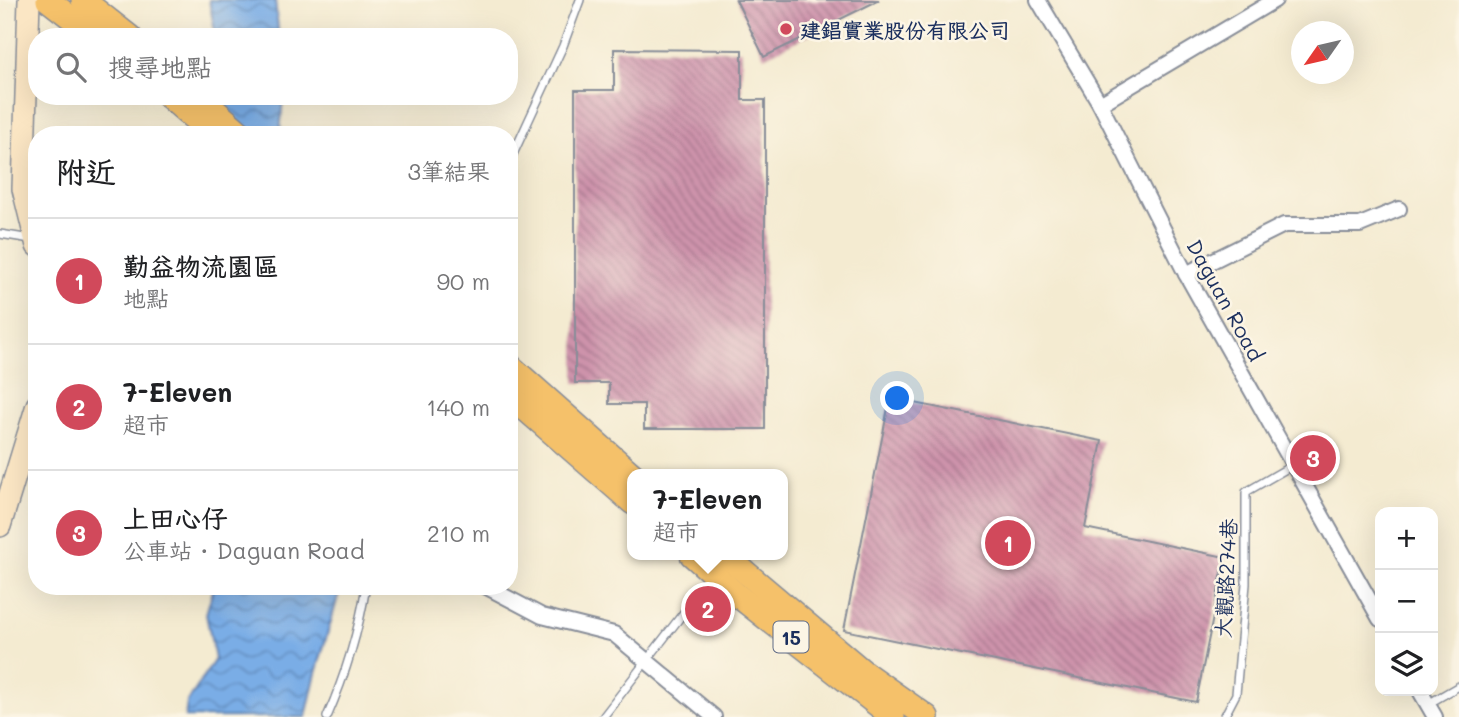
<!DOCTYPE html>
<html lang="zh-TW">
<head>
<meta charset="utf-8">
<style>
  :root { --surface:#fff; --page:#f2f2f2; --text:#202124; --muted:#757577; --line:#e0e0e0; --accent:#d1495b }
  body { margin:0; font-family:Mali,"LXGW WenKai TC",sans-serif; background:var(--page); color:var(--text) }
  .controls { position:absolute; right:21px; bottom:21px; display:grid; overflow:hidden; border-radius:14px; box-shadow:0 7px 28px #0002 }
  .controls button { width:63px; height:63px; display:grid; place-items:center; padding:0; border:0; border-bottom:2px solid var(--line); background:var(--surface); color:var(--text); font:35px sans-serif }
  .compass { position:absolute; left:1291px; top:21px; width:63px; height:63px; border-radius:50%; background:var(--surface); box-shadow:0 7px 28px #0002; rotate:236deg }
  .you { position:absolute; left:898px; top:399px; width:24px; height:24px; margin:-18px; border:5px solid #fff; border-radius:50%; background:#1a73e8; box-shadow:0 0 0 10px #1a73e833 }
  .badge { display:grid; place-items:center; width:46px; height:46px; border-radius:50%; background:var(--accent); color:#fff; font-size:23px; font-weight:700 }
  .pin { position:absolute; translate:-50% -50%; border:4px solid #fff; box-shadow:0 2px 7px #0006 }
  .popup { position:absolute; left:627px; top:469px; width:161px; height:91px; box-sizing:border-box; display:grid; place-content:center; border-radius:14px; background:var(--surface); filter:drop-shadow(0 2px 5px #0005); font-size:23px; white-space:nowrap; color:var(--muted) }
  .popup b { font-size:26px; color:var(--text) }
  .popup::after { content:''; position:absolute; left:50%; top:100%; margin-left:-14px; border:14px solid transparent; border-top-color:var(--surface) }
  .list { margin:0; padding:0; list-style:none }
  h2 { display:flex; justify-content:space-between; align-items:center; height:91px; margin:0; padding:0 28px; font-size:30px }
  h2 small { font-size:23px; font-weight:400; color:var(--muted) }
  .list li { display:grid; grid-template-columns:46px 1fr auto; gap:21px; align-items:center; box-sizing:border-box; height:126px; padding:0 28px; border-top:2px solid var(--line) }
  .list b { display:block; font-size:26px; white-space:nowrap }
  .list p { margin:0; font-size:23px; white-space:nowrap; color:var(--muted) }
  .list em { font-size:23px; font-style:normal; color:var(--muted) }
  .icon { flex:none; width:38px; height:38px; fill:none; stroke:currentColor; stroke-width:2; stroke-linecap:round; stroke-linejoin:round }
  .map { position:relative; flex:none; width:1459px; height:717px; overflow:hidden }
  .search { position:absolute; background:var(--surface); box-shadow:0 7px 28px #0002; left:28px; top:28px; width:490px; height:77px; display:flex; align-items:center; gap:18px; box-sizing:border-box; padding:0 24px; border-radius:28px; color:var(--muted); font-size:26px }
  .panel { position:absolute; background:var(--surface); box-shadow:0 7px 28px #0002; left:28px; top:126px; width:490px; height:469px; border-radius:28px }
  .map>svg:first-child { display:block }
  .water { fill:url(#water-waves); stroke:#4a6ea2; stroke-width:2 }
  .building { fill:url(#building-back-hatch) }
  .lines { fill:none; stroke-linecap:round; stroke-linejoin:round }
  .lane-casing { stroke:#888d98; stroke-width:10 }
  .street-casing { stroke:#888d98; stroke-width:18 }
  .secondary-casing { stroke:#888d98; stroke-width:24 }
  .primary-casing { stroke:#888d98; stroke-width:26 }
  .lane { stroke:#fff; stroke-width:7 }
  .street { stroke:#fff; stroke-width:14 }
  .secondary { stroke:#fbe6c4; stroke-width:21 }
  .primary { stroke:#f5c16b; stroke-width:23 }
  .poi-dot { fill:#d1495b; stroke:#fcf5e5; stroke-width:2.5 }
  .labels { text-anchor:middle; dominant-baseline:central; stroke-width:5; stroke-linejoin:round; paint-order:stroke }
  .shield { fill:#fcf5e5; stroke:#5e6a86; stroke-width:2 }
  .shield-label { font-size:19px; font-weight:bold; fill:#1b2f5e }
  .poi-label { font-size:21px; font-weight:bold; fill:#1b2f5e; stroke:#fcf5e5; text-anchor:start }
  .street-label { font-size:21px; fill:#1b2f5e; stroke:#fcf5e5 }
</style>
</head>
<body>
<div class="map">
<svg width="1459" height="717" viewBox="0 0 1459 717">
  <defs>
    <pattern id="water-waves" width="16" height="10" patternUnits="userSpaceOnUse" patternTransform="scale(1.75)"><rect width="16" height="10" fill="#7aade6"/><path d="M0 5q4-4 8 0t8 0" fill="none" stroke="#638dbe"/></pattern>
    <pattern id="building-back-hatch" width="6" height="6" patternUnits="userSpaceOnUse" patternTransform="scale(1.75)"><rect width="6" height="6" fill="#ce93ab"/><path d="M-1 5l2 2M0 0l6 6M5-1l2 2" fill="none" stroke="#a6788e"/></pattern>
  </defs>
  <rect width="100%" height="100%" fill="#fcf5e5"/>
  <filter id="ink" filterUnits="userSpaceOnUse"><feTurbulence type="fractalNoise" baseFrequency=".0143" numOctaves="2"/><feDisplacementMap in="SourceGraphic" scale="14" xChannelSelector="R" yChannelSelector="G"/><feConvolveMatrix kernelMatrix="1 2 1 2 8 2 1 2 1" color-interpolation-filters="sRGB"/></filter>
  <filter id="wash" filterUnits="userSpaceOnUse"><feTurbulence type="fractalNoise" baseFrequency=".00686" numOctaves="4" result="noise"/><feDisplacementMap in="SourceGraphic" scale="28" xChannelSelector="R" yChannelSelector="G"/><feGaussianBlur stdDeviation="1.57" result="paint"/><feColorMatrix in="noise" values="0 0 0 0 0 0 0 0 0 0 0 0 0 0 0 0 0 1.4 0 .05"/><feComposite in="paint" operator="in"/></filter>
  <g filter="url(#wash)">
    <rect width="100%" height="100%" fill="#f4ebd1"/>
    <!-- water -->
    <g class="water">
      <polygon points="209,0 275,0 279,37 216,37"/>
      <polygon points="224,96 283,96 280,135 223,135"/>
      <polygon points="214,586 341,586 315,677 306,717 185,717 187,703 215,659 206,614"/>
    </g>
    <g id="blocks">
      <!-- building -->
      <g class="building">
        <polygon points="736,0 879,0 764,57"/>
        <polygon points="614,49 742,50 742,100 765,100 765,429 644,429 644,404 609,404 609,383 575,383 575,90 614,90"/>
        <polygon points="890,398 1102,441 1085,528 1225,557 1196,702 844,630"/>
      </g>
    </g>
  </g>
  <g filter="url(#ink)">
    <use href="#blocks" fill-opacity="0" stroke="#888d98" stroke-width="2"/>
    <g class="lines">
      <!-- lane casing -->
      <g class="lane-casing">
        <g id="lane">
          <polyline points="509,163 563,46 580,0"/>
          <polyline points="0,234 31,239"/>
          <polyline points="1428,704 1459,686"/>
          <path d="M 327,717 C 345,676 359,630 366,586"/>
          <polyline points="603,717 712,576"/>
          <polyline points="1224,717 1236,694 1246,584 1246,492 1293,465"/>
        </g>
      </g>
      <!-- street casing -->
      <g class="street-casing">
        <g id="street">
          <polyline points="1038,0 1100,104 1186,274 1380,619"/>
          <polyline points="1100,104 1275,0"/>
          <polyline points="1186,274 1284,225 1360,225 1399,209"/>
          <polyline points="485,586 542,616 614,634 714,717"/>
          <polyline points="1420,691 1435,717"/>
        </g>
      </g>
      <!-- secondary casing -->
      <g class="secondary-casing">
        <g id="secondary">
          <polyline points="29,0 23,189 37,246"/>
          <polyline points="0,526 37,405"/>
        </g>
      </g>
      <!-- primary casing -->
      <g class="primary-casing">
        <g id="primary">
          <polyline points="48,0 96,37"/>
          <polyline points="83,0 130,37"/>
          <polyline points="168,96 213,135"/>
          <polyline points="199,96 243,135"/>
          <polyline points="509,365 633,475"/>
          <polyline points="509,395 633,503"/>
          <polyline points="692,555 737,595 893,717"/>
          <polyline points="725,555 866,674 927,717"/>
        </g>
      </g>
      <!-- lane -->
      <use href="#lane" class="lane"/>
      <!-- street -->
      <use href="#street" class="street"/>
      <!-- secondary -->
      <use href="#secondary" class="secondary"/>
      <!-- primary -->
      <use href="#primary" class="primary"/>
    </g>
  </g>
  <!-- markers -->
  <circle class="poi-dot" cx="786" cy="29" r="7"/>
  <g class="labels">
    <!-- shield labels -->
    <rect class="shield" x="773.5" y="621.5" width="35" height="31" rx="5"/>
    <g class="shield-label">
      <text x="791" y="637">15</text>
    </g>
    <!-- poi labels -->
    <g class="poi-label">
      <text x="800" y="29">建錩實業股份有限公司</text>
    </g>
    <!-- street labels -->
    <g class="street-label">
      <text transform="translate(1226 300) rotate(61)">Daguan Road</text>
      <text transform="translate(1225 578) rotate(-87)">大觀路274巷</text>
    </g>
  </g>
</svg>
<div class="controls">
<button>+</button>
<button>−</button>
<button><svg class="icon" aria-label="layers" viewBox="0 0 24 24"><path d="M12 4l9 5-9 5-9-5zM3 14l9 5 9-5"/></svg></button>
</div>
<svg class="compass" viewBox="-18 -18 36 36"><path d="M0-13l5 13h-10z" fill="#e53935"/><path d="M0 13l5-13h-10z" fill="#757577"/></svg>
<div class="you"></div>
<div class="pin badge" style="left:1008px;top:543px">1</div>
<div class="pin badge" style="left:708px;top:609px">2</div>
<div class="popup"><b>7-Eleven</b>超市</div>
<div class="pin badge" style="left:1313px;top:458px">3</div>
<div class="search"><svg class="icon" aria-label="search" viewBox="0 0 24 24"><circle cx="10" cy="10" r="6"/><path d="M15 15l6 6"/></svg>搜尋地點</div>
<section class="panel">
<h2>附近<small>3筆結果</small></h2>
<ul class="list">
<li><span class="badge">1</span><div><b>勤益物流園區</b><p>地點</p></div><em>90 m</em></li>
<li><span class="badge">2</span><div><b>7-Eleven</b><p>超市</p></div><em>140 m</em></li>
<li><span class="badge">3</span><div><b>上田心仔</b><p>公車站 · Daguan Road</p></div><em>210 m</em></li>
</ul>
</section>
</div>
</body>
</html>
